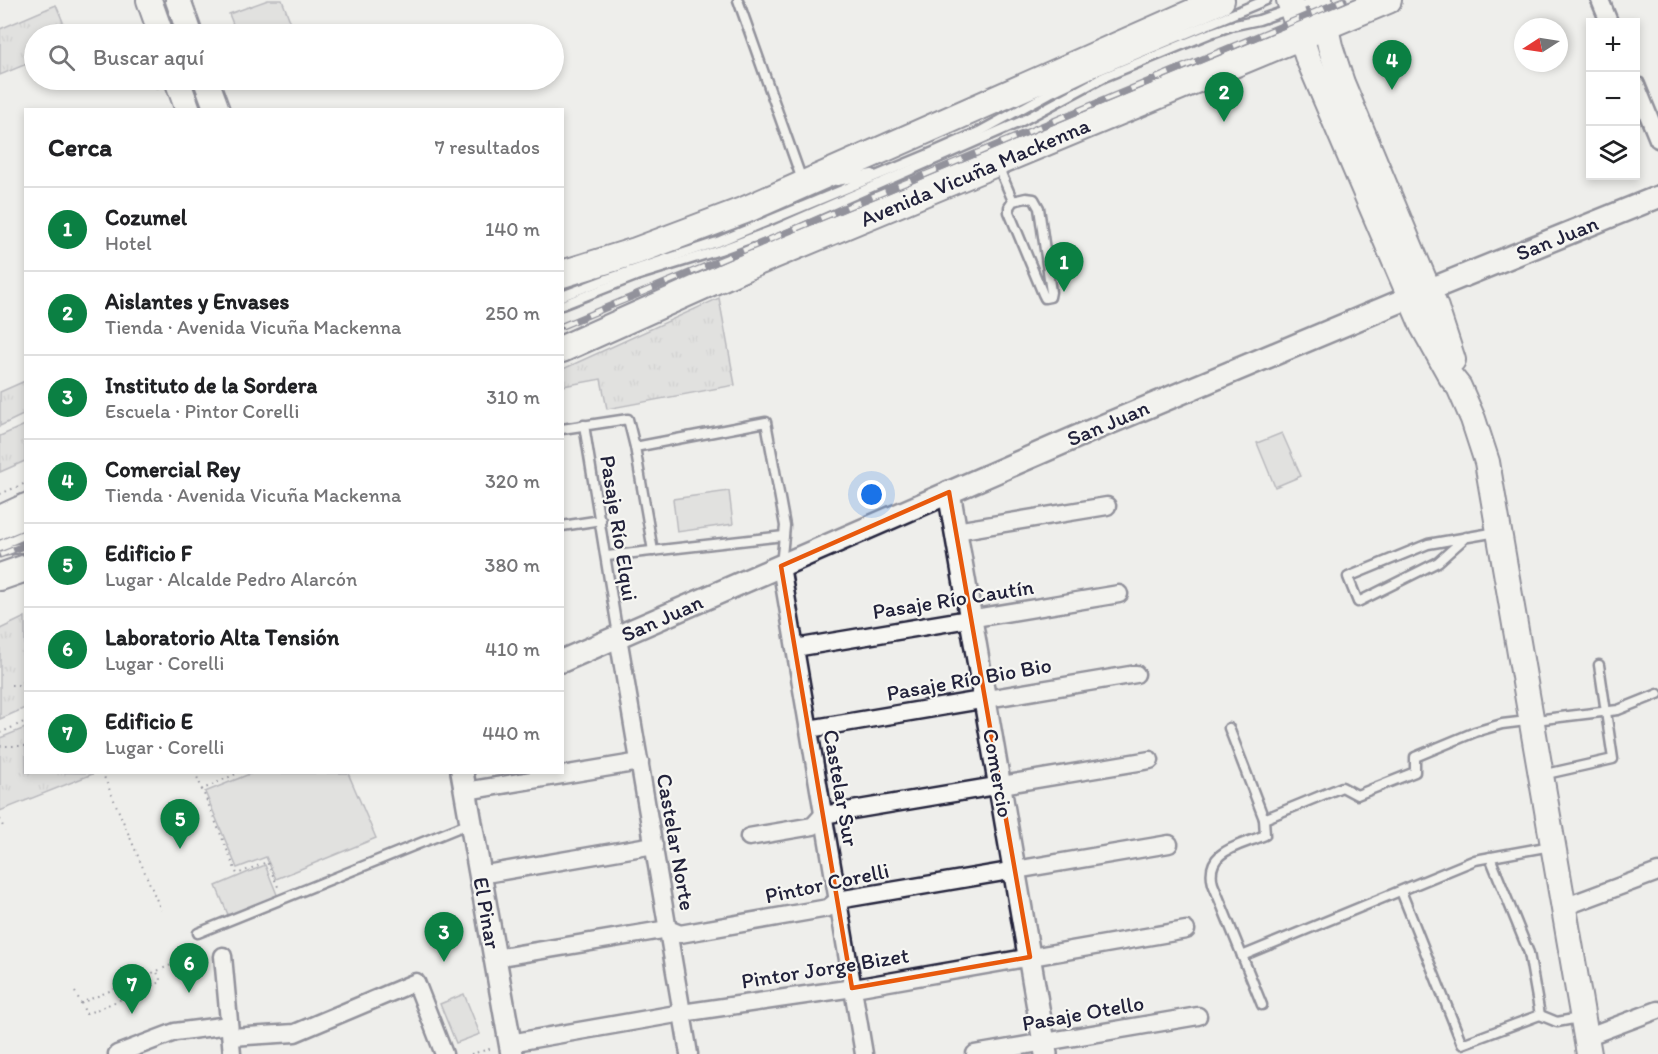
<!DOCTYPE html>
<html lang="es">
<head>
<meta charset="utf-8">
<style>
  :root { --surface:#fff; --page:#f6f6f6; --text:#202124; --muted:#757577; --line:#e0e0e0; --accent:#0b8043 }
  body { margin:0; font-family:Itim,sans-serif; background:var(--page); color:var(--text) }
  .controls { position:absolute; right:18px; top:18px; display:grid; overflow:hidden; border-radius:0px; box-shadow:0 3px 9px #0003 }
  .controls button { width:54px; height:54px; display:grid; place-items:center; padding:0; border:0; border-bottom:2px solid var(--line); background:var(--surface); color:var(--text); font:30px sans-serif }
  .compass { position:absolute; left:1514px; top:18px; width:54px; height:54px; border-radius:50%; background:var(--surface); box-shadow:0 3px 9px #0003; rotate:258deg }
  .you { position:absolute; left:872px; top:495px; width:21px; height:21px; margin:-15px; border:4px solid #fff; border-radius:50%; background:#1a73e8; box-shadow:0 0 0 9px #1a73e833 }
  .badge { display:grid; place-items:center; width:39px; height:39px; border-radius:50%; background:var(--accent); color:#fff; font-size:20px; font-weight:700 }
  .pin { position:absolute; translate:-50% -50px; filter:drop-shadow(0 2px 3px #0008) }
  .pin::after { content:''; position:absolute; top:32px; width:21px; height:18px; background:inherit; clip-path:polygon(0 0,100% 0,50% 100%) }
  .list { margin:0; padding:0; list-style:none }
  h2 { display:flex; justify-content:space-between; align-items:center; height:78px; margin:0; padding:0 24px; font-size:26px }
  h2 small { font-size:20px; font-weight:400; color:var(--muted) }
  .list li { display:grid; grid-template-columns:39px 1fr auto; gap:18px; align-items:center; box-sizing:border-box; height:84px; padding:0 24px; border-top:2px solid var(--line) }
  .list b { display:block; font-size:22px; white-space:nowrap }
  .list p { margin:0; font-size:20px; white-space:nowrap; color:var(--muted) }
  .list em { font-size:20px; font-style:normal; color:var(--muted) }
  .icon { flex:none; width:33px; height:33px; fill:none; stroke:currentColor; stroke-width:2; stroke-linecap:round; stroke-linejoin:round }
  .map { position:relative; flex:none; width:1658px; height:1054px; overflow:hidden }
  .search { position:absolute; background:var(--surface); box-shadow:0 3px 9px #0003; left:24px; top:24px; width:540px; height:66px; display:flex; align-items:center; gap:15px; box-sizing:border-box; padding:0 21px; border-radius:33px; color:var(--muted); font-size:22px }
  .panel { position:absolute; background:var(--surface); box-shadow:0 3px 9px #0003; left:24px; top:108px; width:540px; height:666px; border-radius:0px }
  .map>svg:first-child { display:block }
  .grass { fill:url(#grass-tufts); stroke:#797986; stroke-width:1.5 }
  .pitch { fill:#d0d0d1; stroke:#797986; stroke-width:1.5 }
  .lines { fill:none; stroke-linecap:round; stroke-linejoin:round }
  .service-casing { stroke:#22223b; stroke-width:13 }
  .minor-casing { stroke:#22223b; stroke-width:21 }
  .tertiary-casing { stroke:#22223b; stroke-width:26 }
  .secondary-casing { stroke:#22223b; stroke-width:28 }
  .primary-casing { stroke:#22223b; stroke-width:30 }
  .path { stroke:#22223b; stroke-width:2; stroke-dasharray:1.5 4.5; stroke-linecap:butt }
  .service { stroke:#f6f6f2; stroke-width:8 }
  .minor { stroke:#f6f6f2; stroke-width:16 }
  .tertiary { stroke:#f6f6f2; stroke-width:21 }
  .secondary { stroke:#f6f6f2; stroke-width:24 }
  .primary { stroke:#f6f6f2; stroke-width:26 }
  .rail-casing { stroke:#22223b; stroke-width:7 }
  .rail { stroke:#f6f6f2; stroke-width:4.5; stroke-dasharray:14; stroke-linecap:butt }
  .marked { fill:none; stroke:#e8590c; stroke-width:4.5; stroke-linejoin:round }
  .labels { text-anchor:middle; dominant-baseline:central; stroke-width:4.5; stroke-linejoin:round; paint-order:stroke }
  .street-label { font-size:22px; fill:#22223b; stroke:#f6f6f2 }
</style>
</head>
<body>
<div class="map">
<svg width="1658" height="1054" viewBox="0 0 1658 1054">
  <defs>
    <pattern id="grass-tufts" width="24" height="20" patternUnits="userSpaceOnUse" patternTransform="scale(1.5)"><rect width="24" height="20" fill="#d0d0d1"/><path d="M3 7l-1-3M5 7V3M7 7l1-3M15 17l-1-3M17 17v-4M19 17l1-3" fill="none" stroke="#b2b2b4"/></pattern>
  </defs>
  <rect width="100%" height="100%" fill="#eeeeeb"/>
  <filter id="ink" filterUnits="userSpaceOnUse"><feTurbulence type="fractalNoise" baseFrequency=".0167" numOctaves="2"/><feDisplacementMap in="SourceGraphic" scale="12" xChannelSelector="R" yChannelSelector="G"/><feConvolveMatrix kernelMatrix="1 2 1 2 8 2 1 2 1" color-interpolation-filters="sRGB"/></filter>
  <g filter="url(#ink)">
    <!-- grass -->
    <g class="grass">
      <polygon points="56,5 68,34 34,34 34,61 0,75 0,29"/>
      <polygon points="719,298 735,385 607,409 601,379 563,386 563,369"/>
      <polygon points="25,381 25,414 0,426 0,392"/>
      <polygon points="25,425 25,461 0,472 0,436"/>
      <polygon points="25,617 25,708 0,719 0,629"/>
      <polygon points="25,728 26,772 95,773 0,811 0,738"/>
    </g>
    <!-- pitch -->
    <g class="pitch">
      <polygon points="268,0 282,0 292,26 268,34 237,34 229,14"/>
      <polygon points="1282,433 1301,476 1275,487 1257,443"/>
      <polygon points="729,491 733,524 677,532 673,499"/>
      <polygon points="252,773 348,773 376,838 276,879 266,857 237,868 205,792"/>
      <polygon points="265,865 278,897 229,917 216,886"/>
      <polygon points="464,994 480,1034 456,1043 440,1004"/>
    </g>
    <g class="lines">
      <!-- service casing -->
      <g class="service-casing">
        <g id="service">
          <polyline points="738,0 802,180"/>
          <polyline points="337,34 347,31"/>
          <polyline points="157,82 165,80"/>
          <polyline points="998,166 1013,201 1026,198 1034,199 1039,208 1051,292 1050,297 1045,298 1043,294 1009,212 1009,207 1013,201"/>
          <polyline points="837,181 872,174"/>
          <polyline points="758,239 793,237"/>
          <polyline points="562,296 610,278 720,241 929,154 979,132 1050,93 1092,73 1266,0"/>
          <polyline points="562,305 636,276 720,250 776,229 1020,122 1104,77 1211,33 1231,26 1259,20 1317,0"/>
          <polyline points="584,425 618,635"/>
          <polyline points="562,429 628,419 635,447 653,551"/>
          <polyline points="635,447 766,422 785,526 781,565"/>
          <polyline points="562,526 601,520"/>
          <polyline points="0,535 26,524"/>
          <polyline points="1466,537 1438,562 1358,602 1348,577 1428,544 1497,532"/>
          <polyline points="0,545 26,534"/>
          <polyline points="0,551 26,547"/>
          <polyline points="607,556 784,536"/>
          <polyline points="1229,728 1264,819"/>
          <polyline points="1542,775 1613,759 1599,665"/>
          <polyline points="1401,891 1462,1044 1540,1015 1529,953 1490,857"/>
          <polyline points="198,933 470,823"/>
          <polyline points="1242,956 1475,860 1551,846"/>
          <path d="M 1262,1005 L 1213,884 C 1204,850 1240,846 1265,835 L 1264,819 L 1342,787 L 1357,795 L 1415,772 L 1415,757 L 1475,732 L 1502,724 L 1618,710 L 1658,694"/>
          <polyline points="1540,1015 1557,1022 1579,1018"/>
        </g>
      </g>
      <!-- minor casing -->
      <g class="minor-casing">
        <g id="minor">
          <polyline points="1600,0 1609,22"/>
          <polyline points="1636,85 1658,139"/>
          <polyline points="956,531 1107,506"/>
          <polyline points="781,566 864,1054"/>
          <polyline points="618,637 689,1054"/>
          <polyline points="795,648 1119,594"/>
          <polyline points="809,729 1136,674"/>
          <polyline points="466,791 640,762"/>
          <polyline points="749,837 813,826 823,815 1150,760"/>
          <polyline points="480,875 654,845"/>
          <polyline points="1564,907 1658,872"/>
          <polyline points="223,956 232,1054"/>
          <polyline points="495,958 668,929 680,934 828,908 838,900 1169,844"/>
          <polyline points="231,1037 295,1033 416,982 444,1054"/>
          <polyline points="1586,1037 1658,1010"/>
          <polyline points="510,1043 682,1013 860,987 1186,930"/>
          <polyline points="117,1054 175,1032 229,1025"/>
          <polyline points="975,1054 1198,1016"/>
        </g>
      </g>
      <!-- tertiary casing -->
      <g class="tertiary-casing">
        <g id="tertiary">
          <polyline points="949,492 1046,1054"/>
          <polyline points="562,661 1088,432 1394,304 1658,197"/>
          <polyline points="462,772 512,1054"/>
        </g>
      </g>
      <!-- secondary casing -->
      <g class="secondary-casing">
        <g id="secondary">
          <polyline points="149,0 161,34"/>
          <polyline points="178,0 190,34"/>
          <polyline points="1289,0 1307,56 1402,278 1423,327 1451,377 1459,387 1473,419 1487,462 1589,1054"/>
          <polyline points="1320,0 1330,46 1342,83 1436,308 1453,360"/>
          <polyline points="177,80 188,110"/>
          <polyline points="206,80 217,110"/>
        </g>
      </g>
      <!-- primary casing -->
      <g class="primary-casing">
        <g id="primary">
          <polyline points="562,274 636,251 745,210 1221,0"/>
          <polyline points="562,349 743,268 1388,0"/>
          <polyline points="0,519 26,507"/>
          <polyline points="0,577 26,568"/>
        </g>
      </g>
      <!-- path -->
      <g class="path">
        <polyline points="0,494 26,483"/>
        <polyline points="11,685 26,685"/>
        <polyline points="0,733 26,721"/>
        <polyline points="0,746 26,746"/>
        <polyline points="102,772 161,910"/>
        <polyline points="195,772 237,874 267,862 279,889"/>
        <polyline points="201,790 240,772"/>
        <polyline points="0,819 4,829"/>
        <polyline points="178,950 183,960"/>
        <polyline points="75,992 81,1003 183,960 196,944"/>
        <polyline points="81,1003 86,1014 96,1010 161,982 157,972"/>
        <polyline points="471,1054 493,1048"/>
      </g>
      <!-- service -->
      <use href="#service" class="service"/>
      <!-- minor -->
      <use href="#minor" class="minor"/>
      <!-- tertiary -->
      <use href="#tertiary" class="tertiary"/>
      <!-- secondary -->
      <use href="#secondary" class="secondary"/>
      <!-- primary -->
      <use href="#primary" class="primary"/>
      <!-- rail casing -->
      <g class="rail-casing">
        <g id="rail">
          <polyline points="562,326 1344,0"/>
          <polyline points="0,555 26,545"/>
        </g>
      </g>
      <!-- rail -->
      <use href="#rail" class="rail"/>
    </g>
  </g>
  <!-- marked area -->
  <path d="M0 0H1658V1054H0ZM 949,492 L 1030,957 L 852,988 L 781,566 Z" fill="#eeeeeb" fill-opacity=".55" fill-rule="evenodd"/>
  <path class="marked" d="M 949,492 L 1030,957 L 852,988 L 781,566 Z"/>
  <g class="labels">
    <!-- street labels -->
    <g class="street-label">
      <text transform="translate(975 172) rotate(-23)">Avenida Vicuña Mackenna</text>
      <text transform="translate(1557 238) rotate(-22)">San Juan</text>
      <text transform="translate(1108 423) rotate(-23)">San Juan</text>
      <text transform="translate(619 528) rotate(81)">Pasaje Río Elqui</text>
      <text transform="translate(953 599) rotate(-9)">Pasaje Río Cautín</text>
      <text transform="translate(662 618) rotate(-24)">San Juan</text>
      <text transform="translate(969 679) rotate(-10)">Pasaje Río Bio Bio</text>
      <text transform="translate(998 773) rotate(80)">Comercio</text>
      <text transform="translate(841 788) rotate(80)">Castelar Sur</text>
      <text transform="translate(676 842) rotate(80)">Castelar Norte</text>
      <text transform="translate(827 883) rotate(-12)">Pintor Corelli</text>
      <text transform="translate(487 913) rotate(80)">El Pinar</text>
      <text transform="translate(825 968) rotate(-9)">Pintor Jorge Bizet</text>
      <text transform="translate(1083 1013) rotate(-10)">Pasaje Otello</text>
    </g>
  </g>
</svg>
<div class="controls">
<button>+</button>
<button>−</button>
<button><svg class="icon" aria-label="layers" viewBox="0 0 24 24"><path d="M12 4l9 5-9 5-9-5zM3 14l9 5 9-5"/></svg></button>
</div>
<svg class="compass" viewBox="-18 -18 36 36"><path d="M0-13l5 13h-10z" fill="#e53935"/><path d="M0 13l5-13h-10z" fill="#757577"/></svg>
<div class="you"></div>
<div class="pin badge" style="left:1064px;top:292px">1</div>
<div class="pin badge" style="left:1224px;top:122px">2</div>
<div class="pin badge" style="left:444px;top:962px">3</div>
<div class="pin badge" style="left:1392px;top:90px">4</div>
<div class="pin badge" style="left:180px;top:849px">5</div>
<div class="pin badge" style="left:189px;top:993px">6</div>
<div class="pin badge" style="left:132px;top:1014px">7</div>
<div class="search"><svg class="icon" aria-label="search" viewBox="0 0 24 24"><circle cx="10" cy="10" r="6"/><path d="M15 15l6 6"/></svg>Buscar aquí</div>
<section class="panel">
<h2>Cerca<small>7 resultados</small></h2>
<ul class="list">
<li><span class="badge">1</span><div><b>Cozumel</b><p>Hotel</p></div><em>140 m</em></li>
<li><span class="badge">2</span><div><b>Aislantes y Envases</b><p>Tienda · Avenida Vicuña Mackenna</p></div><em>250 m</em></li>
<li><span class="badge">3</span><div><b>Instituto de la Sordera</b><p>Escuela · Pintor Corelli</p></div><em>310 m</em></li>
<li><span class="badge">4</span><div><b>Comercial Rey</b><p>Tienda · Avenida Vicuña Mackenna</p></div><em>320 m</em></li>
<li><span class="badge">5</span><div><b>Edificio F</b><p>Lugar · Alcalde Pedro Alarcón</p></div><em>380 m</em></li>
<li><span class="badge">6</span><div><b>Laboratorio Alta Tensión</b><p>Lugar · Corelli</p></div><em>410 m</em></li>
<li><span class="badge">7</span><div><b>Edificio E</b><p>Lugar · Corelli</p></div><em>440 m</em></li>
</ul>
</section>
</div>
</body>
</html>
